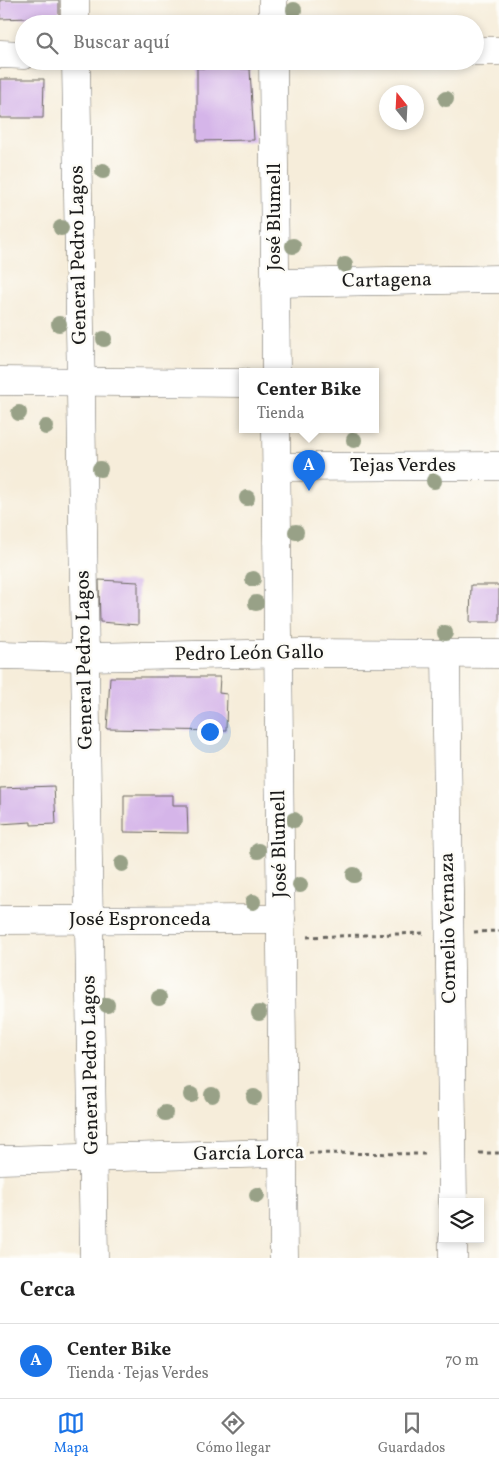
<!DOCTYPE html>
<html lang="es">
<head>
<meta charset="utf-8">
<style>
  :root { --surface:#fff; --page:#f6f6f6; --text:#222; --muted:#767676; --line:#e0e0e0; --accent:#1a73e8 }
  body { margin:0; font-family:Vollkorn,serif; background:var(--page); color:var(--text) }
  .controls { position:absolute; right:15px; bottom:15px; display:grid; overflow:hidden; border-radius:0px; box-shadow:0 2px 8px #0003 }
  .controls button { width:45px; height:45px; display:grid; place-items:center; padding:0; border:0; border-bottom:1px solid var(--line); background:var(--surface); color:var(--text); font:25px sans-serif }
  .compass { position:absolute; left:379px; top:85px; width:45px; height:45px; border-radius:50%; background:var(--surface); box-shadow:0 2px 8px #0003; rotate:342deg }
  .you { position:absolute; left:209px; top:731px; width:18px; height:18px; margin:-12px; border:4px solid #fff; border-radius:50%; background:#1a73e8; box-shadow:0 0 0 8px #1a73e833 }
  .badge { display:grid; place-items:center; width:32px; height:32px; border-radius:50%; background:var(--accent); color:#fff; font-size:16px; font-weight:700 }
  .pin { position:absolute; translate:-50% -41px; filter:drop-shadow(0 1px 2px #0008) }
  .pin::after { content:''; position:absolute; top:26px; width:18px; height:15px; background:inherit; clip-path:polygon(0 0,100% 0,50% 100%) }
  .popup { position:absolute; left:239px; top:368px; width:140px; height:65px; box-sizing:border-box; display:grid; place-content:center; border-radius:0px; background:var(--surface); filter:drop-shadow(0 1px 4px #0005); font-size:16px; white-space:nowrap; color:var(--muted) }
  .popup b { font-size:19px; color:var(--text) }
  .popup::after { content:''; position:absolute; left:50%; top:100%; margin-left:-10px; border:10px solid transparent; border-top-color:var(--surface) }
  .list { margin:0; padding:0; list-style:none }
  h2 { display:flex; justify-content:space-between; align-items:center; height:65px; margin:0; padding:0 20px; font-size:21px }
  h2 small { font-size:16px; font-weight:400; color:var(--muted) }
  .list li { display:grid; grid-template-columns:32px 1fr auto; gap:15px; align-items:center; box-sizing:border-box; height:75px; padding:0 20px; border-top:1px solid var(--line) }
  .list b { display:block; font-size:19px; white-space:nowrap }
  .list p { margin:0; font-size:16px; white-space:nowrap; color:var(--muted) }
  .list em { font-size:16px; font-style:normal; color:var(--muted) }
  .icon { flex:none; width:28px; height:28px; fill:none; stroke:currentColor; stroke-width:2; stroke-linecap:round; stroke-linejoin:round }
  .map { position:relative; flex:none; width:499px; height:1258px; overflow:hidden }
  .search { position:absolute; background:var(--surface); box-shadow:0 2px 8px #0003; left:15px; right:15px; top:15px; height:55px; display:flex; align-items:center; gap:12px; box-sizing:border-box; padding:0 18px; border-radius:28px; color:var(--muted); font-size:19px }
  .sheet { height:140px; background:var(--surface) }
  nav { display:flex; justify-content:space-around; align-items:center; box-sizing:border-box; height:70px; border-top:1px solid var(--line); background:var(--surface); font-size:14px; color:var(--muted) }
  nav a { display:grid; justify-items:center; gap:2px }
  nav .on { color:var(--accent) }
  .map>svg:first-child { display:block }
  .building { fill:#d5b5e9 }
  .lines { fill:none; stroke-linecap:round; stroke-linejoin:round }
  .minor-casing { stroke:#68655e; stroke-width:29 }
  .path { stroke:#68655e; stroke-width:3; stroke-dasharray:4 4; stroke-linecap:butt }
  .minor { stroke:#fff; stroke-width:28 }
  .tree { fill:#98a187 }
  .labels { text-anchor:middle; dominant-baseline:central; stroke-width:5; stroke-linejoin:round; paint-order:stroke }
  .street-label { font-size:20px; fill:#1c1c1c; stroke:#fdfcf7 }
</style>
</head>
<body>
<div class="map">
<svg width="499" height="1258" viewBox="0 0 499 1258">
  <rect width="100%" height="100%" fill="#fdfcf7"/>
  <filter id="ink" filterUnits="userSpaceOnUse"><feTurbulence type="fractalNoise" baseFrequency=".02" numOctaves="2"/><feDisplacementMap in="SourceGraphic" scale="10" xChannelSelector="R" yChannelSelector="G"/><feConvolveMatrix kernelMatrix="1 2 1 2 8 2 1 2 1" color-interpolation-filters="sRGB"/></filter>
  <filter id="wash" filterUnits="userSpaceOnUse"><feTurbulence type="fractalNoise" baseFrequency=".0096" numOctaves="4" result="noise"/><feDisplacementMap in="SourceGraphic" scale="20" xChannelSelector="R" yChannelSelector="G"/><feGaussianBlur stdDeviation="1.12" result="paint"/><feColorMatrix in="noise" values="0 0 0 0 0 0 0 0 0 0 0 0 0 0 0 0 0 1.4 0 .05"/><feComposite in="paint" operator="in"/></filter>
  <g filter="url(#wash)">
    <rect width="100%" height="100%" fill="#f6edda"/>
    <g id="blocks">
      <!-- building -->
      <g class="building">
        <polygon points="0,0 59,0 59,17 0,19"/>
        <polygon points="197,68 250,69 254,140 197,141"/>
        <polygon points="0,79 44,79 43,118 0,118"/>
        <polygon points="99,580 138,582 138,625 100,622"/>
        <polygon points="471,585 499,585 499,622 470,622"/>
        <polygon points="110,677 220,677 219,693 227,694 226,731 107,729"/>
        <polygon points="54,786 56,824 31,825 31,822 0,824 0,788"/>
        <polygon points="124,795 173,795 173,805 187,805 188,833 124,832"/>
      </g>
    </g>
  </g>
  <g filter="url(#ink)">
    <use href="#blocks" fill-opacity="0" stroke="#68655e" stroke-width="1"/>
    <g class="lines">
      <!-- minor casing -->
      <g class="minor-casing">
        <g id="minor">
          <polyline points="75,0 75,24"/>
          <polyline points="273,0 273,24"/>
          <polyline points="475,51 499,51"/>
          <polyline points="0,54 24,55"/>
          <polyline points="76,61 94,1258"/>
          <polyline points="273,61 276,372"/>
          <polyline points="275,283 499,279"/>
          <polyline points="0,381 243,383"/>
          <polyline points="276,430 284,1258"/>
          <polyline points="277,467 499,466"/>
          <polyline points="0,655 85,657 300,653 499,654"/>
          <polyline points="446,655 453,1202"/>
          <polyline points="0,920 281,919"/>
          <polyline points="0,1160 283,1153"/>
          <polyline points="453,1239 453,1258"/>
        </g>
      </g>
      <!-- path -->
      <g class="path">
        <polyline points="474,932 499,931"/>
        <polyline points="307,937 425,933"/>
        <polyline points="309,1153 427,1154"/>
        <polyline points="479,1153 499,1153"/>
      </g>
      <!-- minor -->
      <use href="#minor" class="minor"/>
    </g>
    <!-- trees -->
    <g class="tree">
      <circle cx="294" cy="10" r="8"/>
      <circle cx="446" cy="99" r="8"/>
      <circle cx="103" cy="171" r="8"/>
      <circle cx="61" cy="228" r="8"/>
      <circle cx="293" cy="246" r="8"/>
      <circle cx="345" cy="265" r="8"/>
      <circle cx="59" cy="324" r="8"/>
      <circle cx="104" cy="339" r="8"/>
      <circle cx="19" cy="413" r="8"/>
      <circle cx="46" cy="427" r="8"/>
      <circle cx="354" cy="440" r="8"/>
      <circle cx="100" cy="469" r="8"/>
      <circle cx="434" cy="481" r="8"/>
      <circle cx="247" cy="498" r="8"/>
      <circle cx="296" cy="532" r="8"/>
      <circle cx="253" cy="579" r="8"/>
      <circle cx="256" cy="603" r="8"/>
      <circle cx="445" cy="633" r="8"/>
      <circle cx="294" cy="820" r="8"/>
      <circle cx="258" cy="851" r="8"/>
      <circle cx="122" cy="864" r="8"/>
      <circle cx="354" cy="875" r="8"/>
      <circle cx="300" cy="885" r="8"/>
      <circle cx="253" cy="902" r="8"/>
      <circle cx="159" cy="998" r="8"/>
      <circle cx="107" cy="1005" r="8"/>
      <circle cx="259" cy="1013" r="8"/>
      <circle cx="191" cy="1095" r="8"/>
      <circle cx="212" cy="1095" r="8"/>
      <circle cx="254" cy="1097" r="8"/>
      <circle cx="165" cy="1113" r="8"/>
      <circle cx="257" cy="1195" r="8"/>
    </g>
  </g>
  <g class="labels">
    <!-- street labels -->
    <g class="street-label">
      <text transform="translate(275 217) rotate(-90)">José Blumell</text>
      <text transform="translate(79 255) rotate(-91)">General Pedro Lagos</text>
      <text transform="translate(387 281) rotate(-1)">Cartagena</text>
      <text x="403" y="466">Tejas Verdes</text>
      <text transform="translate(249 654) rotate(-1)">Pedro León Gallo</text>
      <text transform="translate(85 660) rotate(-91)">General Pedro Lagos</text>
      <text transform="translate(280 844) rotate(-91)">José Blumell</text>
      <text x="140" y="920">José Espronceda</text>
      <text transform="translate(449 928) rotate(-91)">Cornelio Vernaza</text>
      <text transform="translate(91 1065) rotate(-91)">General Pedro Lagos</text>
      <text transform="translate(249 1154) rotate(-1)">García Lorca</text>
    </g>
  </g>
</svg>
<div class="controls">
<button><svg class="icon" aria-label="layers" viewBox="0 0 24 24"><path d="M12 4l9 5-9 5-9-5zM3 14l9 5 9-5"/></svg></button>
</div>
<svg class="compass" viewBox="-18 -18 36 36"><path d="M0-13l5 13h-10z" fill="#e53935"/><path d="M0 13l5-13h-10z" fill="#767676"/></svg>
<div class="you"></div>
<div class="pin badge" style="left:309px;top:491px">A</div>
<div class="popup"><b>Center Bike</b>Tienda</div>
<div class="search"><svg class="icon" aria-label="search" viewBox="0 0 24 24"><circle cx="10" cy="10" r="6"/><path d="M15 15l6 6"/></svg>Buscar aquí</div>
</div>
<section class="sheet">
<h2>Cerca<small></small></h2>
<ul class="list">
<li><span class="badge">A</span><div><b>Center Bike</b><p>Tienda · Tejas Verdes</p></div><em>70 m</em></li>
</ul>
</section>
<nav>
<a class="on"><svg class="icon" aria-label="map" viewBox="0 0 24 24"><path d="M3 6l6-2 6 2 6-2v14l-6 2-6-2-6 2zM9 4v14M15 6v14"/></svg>Mapa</a>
<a><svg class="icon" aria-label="directions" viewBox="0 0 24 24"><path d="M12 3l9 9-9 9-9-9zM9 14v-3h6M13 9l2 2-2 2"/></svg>Cómo llegar</a>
<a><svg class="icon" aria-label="saved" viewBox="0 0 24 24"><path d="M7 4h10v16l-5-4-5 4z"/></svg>Guardados</a>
</nav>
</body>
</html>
